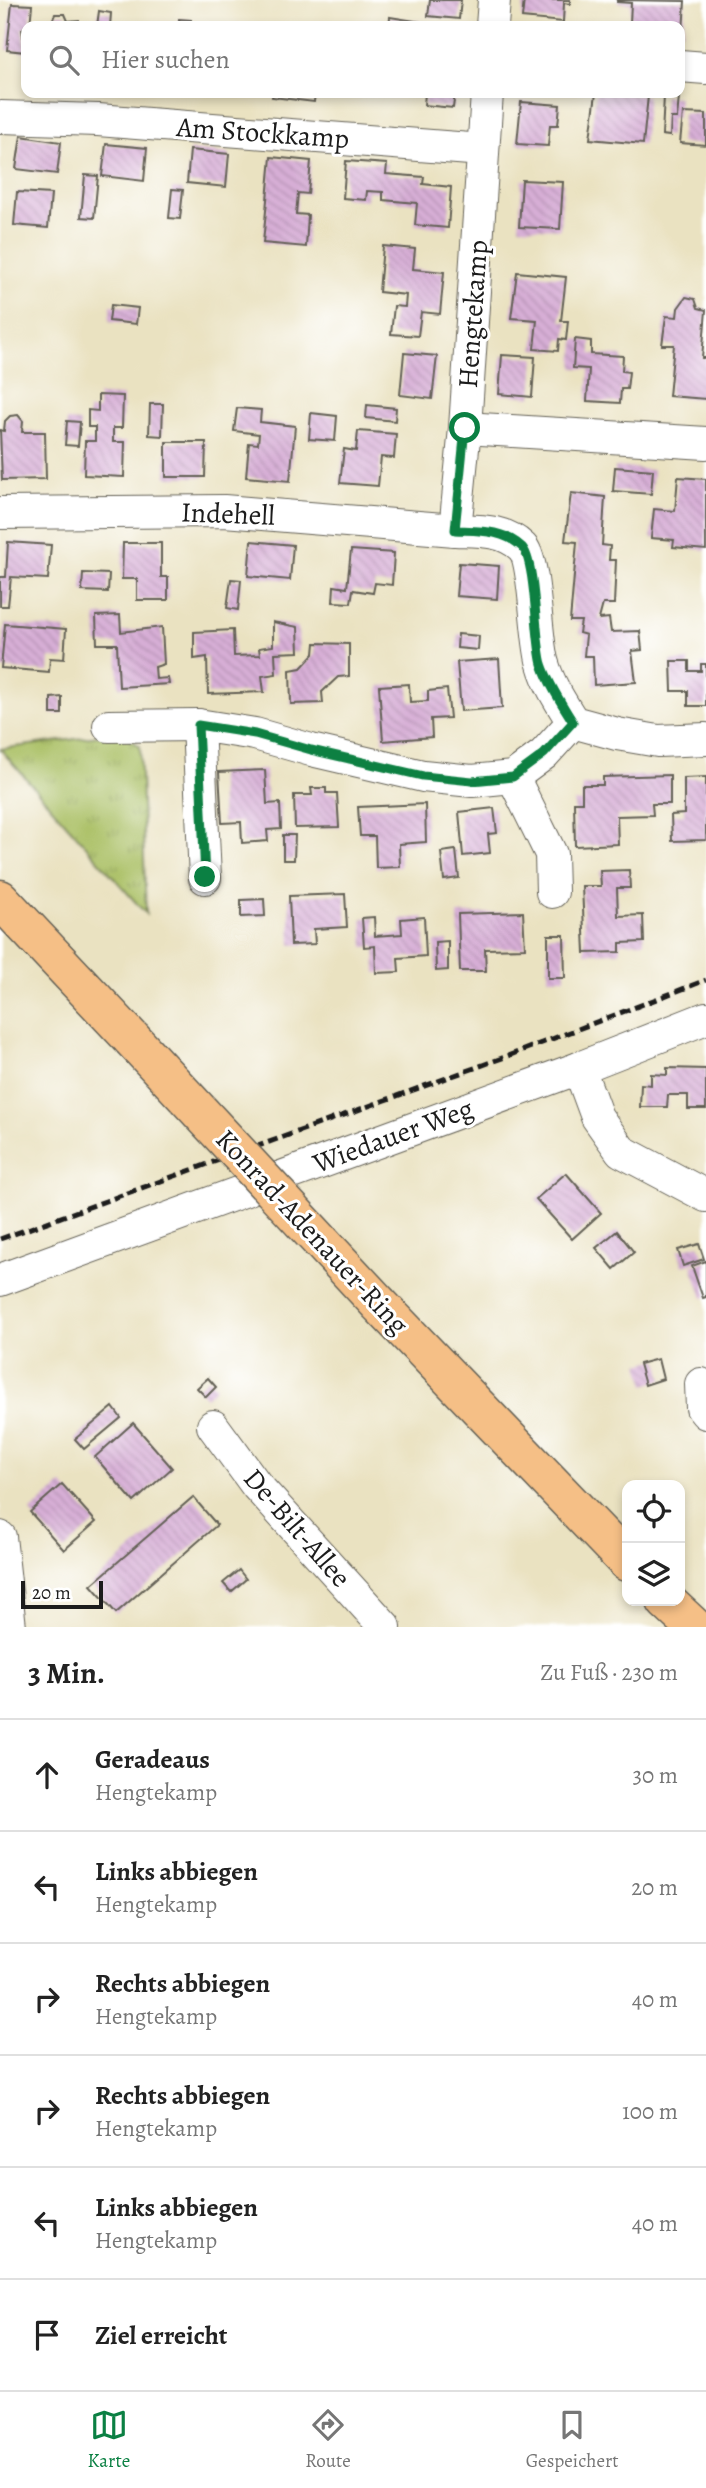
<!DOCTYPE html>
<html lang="de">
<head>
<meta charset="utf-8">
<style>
  :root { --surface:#fff; --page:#f6f6f6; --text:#222; --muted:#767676; --line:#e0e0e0; --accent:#0b8043 }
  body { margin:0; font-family:Alegreya,serif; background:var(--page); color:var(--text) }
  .controls { position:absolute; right:21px; bottom:21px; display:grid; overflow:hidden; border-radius:14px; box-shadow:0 4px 10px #0003 }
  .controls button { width:63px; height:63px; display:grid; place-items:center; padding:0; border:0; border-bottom:2px solid var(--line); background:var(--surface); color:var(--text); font:35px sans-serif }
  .scale { position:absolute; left:21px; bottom:18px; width:82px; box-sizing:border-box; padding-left:7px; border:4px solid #1c1c1c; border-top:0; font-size:19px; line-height:24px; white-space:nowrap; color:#1c1c1c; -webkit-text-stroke:5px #fff; paint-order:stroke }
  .stop { position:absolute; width:21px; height:21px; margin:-16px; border:5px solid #0b8043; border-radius:50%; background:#fff }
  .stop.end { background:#0b8043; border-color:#fff; box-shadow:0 2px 7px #0008 }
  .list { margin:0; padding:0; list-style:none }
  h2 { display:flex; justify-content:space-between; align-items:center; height:91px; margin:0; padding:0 28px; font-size:30px }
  h2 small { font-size:23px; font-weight:400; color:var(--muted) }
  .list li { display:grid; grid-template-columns:46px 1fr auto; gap:21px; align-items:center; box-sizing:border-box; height:112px; padding:0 28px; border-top:2px solid var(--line) }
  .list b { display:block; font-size:26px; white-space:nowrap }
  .list p { margin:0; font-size:23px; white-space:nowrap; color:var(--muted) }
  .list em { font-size:23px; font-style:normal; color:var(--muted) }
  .icon { flex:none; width:38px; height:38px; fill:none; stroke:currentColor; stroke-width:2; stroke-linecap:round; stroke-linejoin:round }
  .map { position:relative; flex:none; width:706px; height:1627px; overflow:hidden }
  .search { position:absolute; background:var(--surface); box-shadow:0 4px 10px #0003; left:21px; right:21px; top:21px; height:77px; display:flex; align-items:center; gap:18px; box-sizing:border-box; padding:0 24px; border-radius:14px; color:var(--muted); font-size:26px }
  .sheet { height:763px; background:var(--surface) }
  nav { display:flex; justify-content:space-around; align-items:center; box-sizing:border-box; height:98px; border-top:2px solid var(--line); background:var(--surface); font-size:19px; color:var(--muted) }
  nav a { display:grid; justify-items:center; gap:4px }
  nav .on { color:var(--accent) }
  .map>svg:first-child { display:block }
  .grass { fill:url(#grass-tufts); stroke:#636e40; stroke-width:2 }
  .building { fill:url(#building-back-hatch) }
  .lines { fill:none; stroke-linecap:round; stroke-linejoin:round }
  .minor-casing { stroke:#646156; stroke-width:34 }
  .major-casing { stroke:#646156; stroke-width:41 }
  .minor { stroke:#fff; stroke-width:32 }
  .major { stroke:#f5bf86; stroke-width:38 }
  .rail { stroke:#1c1c1c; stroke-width:5; stroke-dasharray:10 5; stroke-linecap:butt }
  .major-bridge-casing { stroke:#646156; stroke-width:41; stroke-linecap:butt }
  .major-bridge { stroke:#f5bf86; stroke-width:38 }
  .route { stroke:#0b8043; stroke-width:9 }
  .labels { text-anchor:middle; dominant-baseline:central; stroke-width:6; stroke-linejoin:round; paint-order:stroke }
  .street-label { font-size:28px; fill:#1c1c1c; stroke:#fff }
</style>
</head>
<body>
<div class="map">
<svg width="706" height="1627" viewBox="0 0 706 1627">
  <defs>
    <pattern id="grass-tufts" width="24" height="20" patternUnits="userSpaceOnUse" patternTransform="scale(1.75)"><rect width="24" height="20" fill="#aac065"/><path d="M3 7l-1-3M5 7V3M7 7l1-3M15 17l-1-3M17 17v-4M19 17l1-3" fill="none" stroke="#92a457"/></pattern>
    <pattern id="building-back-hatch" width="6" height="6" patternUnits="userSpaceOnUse" patternTransform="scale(1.75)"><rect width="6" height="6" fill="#d7aed6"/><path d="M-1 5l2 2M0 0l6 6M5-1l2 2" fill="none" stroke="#b895b7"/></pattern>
  </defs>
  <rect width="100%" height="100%" fill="#fff"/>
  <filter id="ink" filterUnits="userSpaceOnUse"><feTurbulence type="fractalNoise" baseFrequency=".0143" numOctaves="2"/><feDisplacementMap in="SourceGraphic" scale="14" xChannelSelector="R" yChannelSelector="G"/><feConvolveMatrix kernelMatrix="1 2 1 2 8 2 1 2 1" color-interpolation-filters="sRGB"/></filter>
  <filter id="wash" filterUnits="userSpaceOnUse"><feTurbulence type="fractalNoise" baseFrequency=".00686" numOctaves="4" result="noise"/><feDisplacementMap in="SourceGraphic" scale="28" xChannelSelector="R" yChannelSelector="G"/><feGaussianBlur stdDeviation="1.57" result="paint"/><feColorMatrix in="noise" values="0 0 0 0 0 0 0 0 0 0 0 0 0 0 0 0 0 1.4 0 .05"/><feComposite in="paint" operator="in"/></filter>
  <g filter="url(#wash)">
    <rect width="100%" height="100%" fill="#eae2c1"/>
    <!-- grass -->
    <polygon class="grass" points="121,733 140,746 146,914 0,749"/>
    <g id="blocks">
      <!-- building -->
      <g class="building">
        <polygon points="430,0 461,0 459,19 428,16"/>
        <polygon points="524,0 570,0 570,4 564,3 563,22 522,18"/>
        <polygon points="617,0 685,1 683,32 680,32 680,26 645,26 645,24 630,23 631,3 617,2"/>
        <polygon points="12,4 32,5 30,26 22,29 26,52 7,50"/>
        <polygon points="99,11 111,13 110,26 97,26"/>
        <polygon points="55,14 65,14 68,21 79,20 79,26 50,26"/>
        <polygon points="390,17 428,23 428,26 389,26"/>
        <polygon points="179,19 191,20 191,26 179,26"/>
        <polygon points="273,93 315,93 314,102 272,97"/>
        <polygon points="425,93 455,93 453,108 424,105"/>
        <polygon points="596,93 648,96 643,144 590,139"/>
        <polygon points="664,96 679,97 677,118 671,118 670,136 662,135"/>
        <polygon points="521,102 560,105 558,125 550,125 548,146 517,144"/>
        <polygon points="683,113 706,114 706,145 680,143"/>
        <polygon points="21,136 61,142 57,174 16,169"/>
        <polygon points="106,144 147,148 144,181 102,176"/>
        <polygon points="190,150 229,154 226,187 187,183"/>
        <polygon points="271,157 311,161 308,194 298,193 296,214 308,215 306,247 263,243"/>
        <polygon points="346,161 387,164 386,174 424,177 423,184 451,187 448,228 415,225 417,203 383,200 383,192 367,191 366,200 343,198"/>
        <polygon points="85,175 98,176 94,218 81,217"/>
        <polygon points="522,180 563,182 560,229 519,227"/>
        <polygon points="172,189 183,190 180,219 169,218"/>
        <polygon points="17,192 51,194 48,228 14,225"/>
        <polygon points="383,246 415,249 413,269 444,272 440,314 421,312 418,336 391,334 394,306 405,307 406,295 379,292"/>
        <polygon points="517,272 566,277 561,321 568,321 566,340 559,339 558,351 534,349 537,320 511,318"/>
        <polygon points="686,297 695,299 698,308 706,310 702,358 706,358 706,399 669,396 674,345 662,345 666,316 677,317 678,308"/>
        <polygon points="111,305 138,308 136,324 109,321"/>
        <polygon points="575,339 591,341 591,354 623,356 622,371 629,372 627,389 621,389 620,403 587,401 589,369 573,368"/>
        <polygon points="404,353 437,356 432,399 400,395"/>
        <polygon points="502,355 535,357 532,397 499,394"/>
        <polygon points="98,395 123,396 122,428 113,428 113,442 125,442 124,477 84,475 85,441 95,441 95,427 88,427 88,410 98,411"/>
        <polygon points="150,404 163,404 162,436 149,435"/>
        <polygon points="367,405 396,408 395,421 366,418"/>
        <polygon points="237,408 261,410 260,422 295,426 290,481 246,477 249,443 258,444 259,434 234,431"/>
        <polygon points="311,413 337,416 335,441 309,439"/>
        <polygon points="18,415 23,421 22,432 45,432 46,479 2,480 0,430 4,431 5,421 10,416"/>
        <polygon points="67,421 80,422 78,446 65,445"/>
        <polygon points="358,431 396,434 394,458 381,457 378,486 340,483 344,449 356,451"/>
        <polygon points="166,442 206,442 205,477 166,477"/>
        <polygon points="615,467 653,470 651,494 613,491"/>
        <polygon points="678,477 706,479 706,550 673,547 674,540 651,538 654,509 675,511"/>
        <polygon points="571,493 605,497 602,545 610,546 609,560 616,560 614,604 603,604 599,619 609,618 611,632 640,631 642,650 632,651 636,682 594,685 593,656 584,656 586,635 579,633 581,621 570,621 577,542 565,541"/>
        <polygon points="251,541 293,545 290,580 248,576"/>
        <polygon points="8,542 51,545 48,579 11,577 8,606 0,606 0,577 6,577"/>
        <polygon points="123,543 161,543 161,577 168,577 168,600 137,600 137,579 122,579"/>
        <polygon points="351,550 394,553 392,585 375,583 373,593 353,590 351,603 333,602 334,586 347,588"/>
        <polygon points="459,563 499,566 497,599 456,596"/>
        <polygon points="83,573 109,574 108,592 82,591"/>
        <polygon points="231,579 241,580 238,610 227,608"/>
        <polygon points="120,615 121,632 162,627 164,664 155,667 156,679 168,678 169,684 119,687 117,644 97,644 96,616"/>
        <polygon points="273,622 298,627 299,652 275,653 276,674 262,676 264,692 208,694 207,657 194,659 194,632 233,630 234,656 260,655 259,648 273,646"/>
        <polygon points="5,624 66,629 64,659 50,658 49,672 1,668"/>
        <polygon points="458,634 479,636 478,650 457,648"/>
        <polygon points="315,643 349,644 349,676 338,677 322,692 323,703 291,704 290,670 301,668 314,654"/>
        <polygon points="499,659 502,708 461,711 457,662"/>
        <polygon points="671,661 689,661 689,671 701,671 701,664 706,664 706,706 688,706 688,691 672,691"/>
        <polygon points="409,684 410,702 428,701 428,691 447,689 450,718 431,719 432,737 383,741 379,686"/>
        <polygon points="62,697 62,714 51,714 51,698"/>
        <polygon points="265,770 267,804 280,803 281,829 267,830 268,841 242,843 241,822 222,823 219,772"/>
        <polygon points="670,775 670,804 652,804 653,815 617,816 618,844 575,846 574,802 582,802 582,785 603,785 603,777"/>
        <polygon points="706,777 706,840 672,841 671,815 684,814 684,778"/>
        <polygon points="311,788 326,788 326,793 337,793 339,827 295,828 294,795 312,795"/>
        <polygon points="425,804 426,842 399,844 400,867 376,868 375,836 360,836 358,807"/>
        <polygon points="494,808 497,833 488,834 490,853 463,856 459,812"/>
        <polygon points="283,835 295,835 294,860 283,860"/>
        <polygon points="456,850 459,878 444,880 441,852"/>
        <polygon points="629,870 630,888 617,888 618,916 643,915 644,942 620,943 620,952 585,953 582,886 601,886 600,871"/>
        <polygon points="345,894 347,927 314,929 315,944 291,945 289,896"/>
        <polygon points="264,899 265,916 241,917 241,900"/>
        <polygon points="523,912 525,948 485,949 486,971 460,971 458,914"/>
        <polygon points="374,917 375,936 402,934 401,919 424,917 426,956 398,958 399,972 376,973 375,946 364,947 362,918"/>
        <polygon points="548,935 564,935 565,978 548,978"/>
        <polygon points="448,941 448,970 436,971 435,942"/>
        <polygon points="667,1068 706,1069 706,1109 688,1109 688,1095 668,1095 667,1107 640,1107 641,1084 651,1085 651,1074 667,1075"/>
        <polygon points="566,1173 601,1213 572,1239 536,1199"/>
        <polygon points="617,1231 634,1252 614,1269 596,1248"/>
        <polygon points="699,1244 704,1259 683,1266 678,1250"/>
        <polygon points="706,1261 706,1297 703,1298 692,1266"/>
        <polygon points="658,1359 663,1379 645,1385 639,1364"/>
        <polygon points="208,1378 216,1387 206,1397 197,1388"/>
        <polygon points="113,1407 121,1418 84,1449 75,1439"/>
        <polygon points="133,1423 172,1468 134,1502 95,1457"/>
        <polygon points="62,1484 96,1522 64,1550 30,1512"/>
        <polygon points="193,1497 217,1525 116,1613 91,1585"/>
        <polygon points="239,1570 246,1579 231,1592 223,1583"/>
      </g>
    </g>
  </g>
  <g filter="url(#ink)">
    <use href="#blocks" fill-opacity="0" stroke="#646156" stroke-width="2"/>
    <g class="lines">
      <!-- minor casing -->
      <g class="minor-casing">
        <g id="minor">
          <polyline points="492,26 494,0"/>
          <polyline points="680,66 706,68"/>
          <path d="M 487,93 L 465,428 L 455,530 C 478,531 503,529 522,547 C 536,561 535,640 543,664 C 549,685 562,704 573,722 L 617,734 L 658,741 L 706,739"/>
          <polyline points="0,117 98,120 483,150"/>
          <polyline points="465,428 706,443"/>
          <polyline points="0,513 224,511 455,530"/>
          <polyline points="109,726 198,725"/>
          <polyline points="513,777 551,854 552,892"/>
          <polyline points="205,878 198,725 255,734 311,750 423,776 472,781 513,777 544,754 573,722"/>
          <polyline points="579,1068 597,1117 621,1151 706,1196"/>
          <polyline points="0,1280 579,1068 706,1018"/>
          <polyline points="701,1384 702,1408 706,1413"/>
          <polyline points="213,1426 257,1486 385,1627"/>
          <polyline points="0,1537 10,1627"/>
        </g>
      </g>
      <!-- major casing -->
      <g class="major-casing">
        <g id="major">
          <polyline points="0,899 132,1039"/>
          <polyline points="379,1304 627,1562"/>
          <polyline points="666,1601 694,1627"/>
        </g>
      </g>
      <!-- minor -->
      <use href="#minor" class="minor"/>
      <!-- major -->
      <use href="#major" class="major"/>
      <!-- rail -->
      <polyline class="rail" points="0,1239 505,1057 706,980"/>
      <!-- major-bridge casing -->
      <g class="major-bridge-casing">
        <polyline id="major-bridge" points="132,1039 379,1304"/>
      </g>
      <!-- major-bridge -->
      <use href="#major-bridge" class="major-bridge"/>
    </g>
  </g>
  <g class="lines" filter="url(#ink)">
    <!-- route -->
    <path class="route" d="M 205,877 L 198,725 L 255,734 L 311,750 L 423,776 L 472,781 L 513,777 L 544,754 L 573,722 C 562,704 549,685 542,664 C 535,640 536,561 522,547 C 503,529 478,531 455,530 L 465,428"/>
  </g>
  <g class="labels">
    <!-- street labels -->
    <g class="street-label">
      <text transform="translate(263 133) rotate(4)">Am Stockkamp</text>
      <text transform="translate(473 314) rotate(-86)">Hengtekamp</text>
      <text transform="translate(228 514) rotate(2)">Indehell</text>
      <text transform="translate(393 1136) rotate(-20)">Wiedauer Weg</text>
      <text transform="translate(312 1232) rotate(47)">Konrad-Adenauer-Ring</text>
      <text transform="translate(297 1528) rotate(49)">De-Bilt-Allee</text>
    </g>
  </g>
</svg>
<div class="controls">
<button><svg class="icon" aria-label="locate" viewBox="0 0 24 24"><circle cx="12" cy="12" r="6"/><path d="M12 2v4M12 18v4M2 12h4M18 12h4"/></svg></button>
<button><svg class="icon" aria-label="layers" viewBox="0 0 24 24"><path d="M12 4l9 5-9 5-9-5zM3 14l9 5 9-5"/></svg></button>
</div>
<div class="scale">20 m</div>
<div class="stop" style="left:465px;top:428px"></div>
<div class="stop end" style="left:205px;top:877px"></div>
<div class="search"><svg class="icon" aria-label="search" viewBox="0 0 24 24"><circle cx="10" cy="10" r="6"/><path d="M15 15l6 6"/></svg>Hier suchen</div>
</div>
<section class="sheet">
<h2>3 Min.<small>Zu Fuß · 230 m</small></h2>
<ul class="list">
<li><svg class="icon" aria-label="ahead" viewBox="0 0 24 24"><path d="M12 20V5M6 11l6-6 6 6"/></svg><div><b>Geradeaus</b><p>Hengtekamp</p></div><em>30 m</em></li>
<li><svg class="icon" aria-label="left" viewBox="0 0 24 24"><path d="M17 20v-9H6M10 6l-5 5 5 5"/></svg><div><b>Links abbiegen</b><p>Hengtekamp</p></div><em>20 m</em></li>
<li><svg class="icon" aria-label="right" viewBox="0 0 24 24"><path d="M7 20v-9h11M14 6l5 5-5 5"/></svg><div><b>Rechts abbiegen</b><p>Hengtekamp</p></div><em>40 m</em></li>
<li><svg class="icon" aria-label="right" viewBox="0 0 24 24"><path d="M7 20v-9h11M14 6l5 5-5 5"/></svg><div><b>Rechts abbiegen</b><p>Hengtekamp</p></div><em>100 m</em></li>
<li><svg class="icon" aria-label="left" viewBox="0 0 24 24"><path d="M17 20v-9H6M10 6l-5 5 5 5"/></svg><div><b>Links abbiegen</b><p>Hengtekamp</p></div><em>40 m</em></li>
<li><svg class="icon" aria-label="arrive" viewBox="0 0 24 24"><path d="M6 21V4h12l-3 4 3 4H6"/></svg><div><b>Ziel erreicht</b></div></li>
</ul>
</section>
<nav>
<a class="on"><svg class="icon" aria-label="map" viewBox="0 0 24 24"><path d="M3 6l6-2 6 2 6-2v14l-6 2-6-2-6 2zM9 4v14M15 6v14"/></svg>Karte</a>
<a><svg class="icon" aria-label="directions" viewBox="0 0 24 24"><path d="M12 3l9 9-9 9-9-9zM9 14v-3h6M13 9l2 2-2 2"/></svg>Route</a>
<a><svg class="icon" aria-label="saved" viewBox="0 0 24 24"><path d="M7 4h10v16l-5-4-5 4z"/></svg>Gespeichert</a>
</nav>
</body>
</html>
